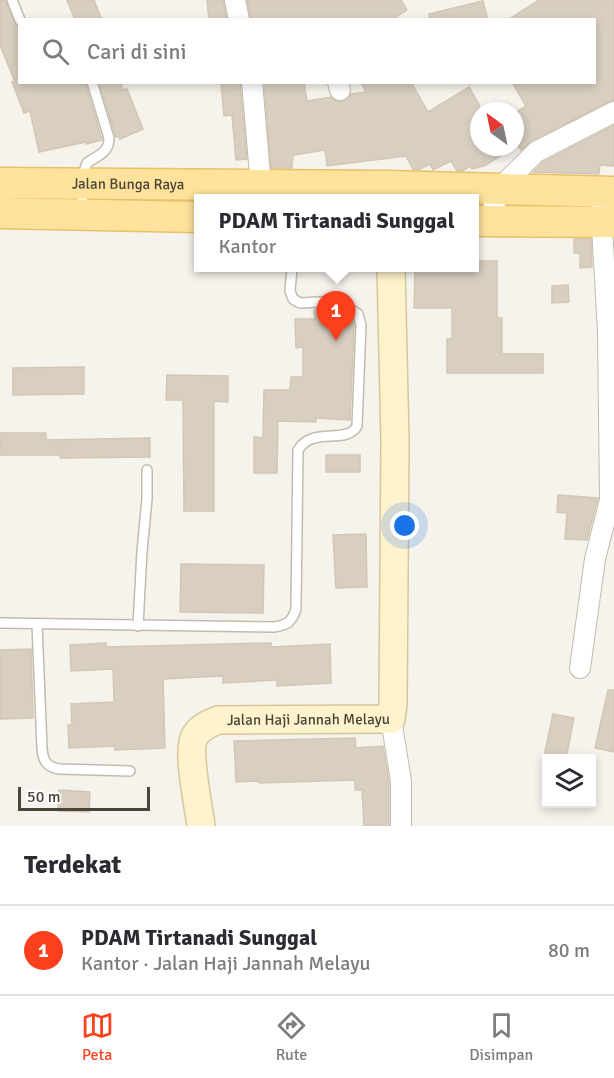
<!DOCTYPE html>
<html lang="id">
<head>
<meta charset="utf-8">
<style>
  :root { --surface:#fff; --page:#f2f2f3; --text:#2b2b33; --muted:#7c7c81; --line:#e1e1e2; --accent:#fc3f1d }
  body { margin:0; font-family:Signika,sans-serif; background:var(--page); color:var(--text) }
  .controls { position:absolute; right:18px; bottom:18px; display:grid; overflow:hidden; border-radius:0px; box-shadow:0 3px 9px #0003 }
  .controls button { width:54px; height:54px; display:grid; place-items:center; padding:0; border:0; border-bottom:2px solid var(--line); background:var(--surface); color:var(--text); font:30px sans-serif }
  .compass { position:absolute; left:470px; top:102px; width:54px; height:54px; border-radius:50%; background:var(--surface); box-shadow:0 3px 9px #0003; rotate:327deg }
  .scale { position:absolute; left:18px; bottom:15px; width:132px; box-sizing:border-box; padding-left:6px; border:3px solid #4b4439; border-top:0; font-size:16px; line-height:21px; white-space:nowrap; color:#4b4439; -webkit-text-stroke:4px #fff; paint-order:stroke }
  .you { position:absolute; left:405px; top:526px; width:21px; height:21px; margin:-15px; border:4px solid #fff; border-radius:50%; background:#1a73e8; box-shadow:0 0 0 9px #1a73e833 }
  .badge { display:grid; place-items:center; width:39px; height:39px; border-radius:50%; background:var(--accent); color:#fff; font-size:20px; font-weight:700 }
  .pin { position:absolute; translate:-50% -50px; filter:drop-shadow(0 2px 3px #0008) }
  .pin::after { content:''; position:absolute; top:32px; width:21px; height:18px; background:inherit; clip-path:polygon(0 0,100% 0,50% 100%) }
  .popup { position:absolute; left:194px; top:194px; width:285px; height:78px; box-sizing:border-box; display:grid; place-content:center; border-radius:0px; background:var(--surface); filter:drop-shadow(0 2px 4px #0005); font-size:20px; white-space:nowrap; color:var(--muted) }
  .popup b { font-size:22px; color:var(--text) }
  .popup::after { content:''; position:absolute; left:50%; top:100%; margin-left:-12px; border:12px solid transparent; border-top-color:var(--surface) }
  .list { margin:0; padding:0; list-style:none }
  h2 { display:flex; justify-content:space-between; align-items:center; height:78px; margin:0; padding:0 24px; font-size:26px }
  h2 small { font-size:20px; font-weight:400; color:var(--muted) }
  .list li { display:grid; grid-template-columns:39px 1fr auto; gap:18px; align-items:center; box-sizing:border-box; height:90px; padding:0 24px; border-top:2px solid var(--line) }
  .list b { display:block; font-size:22px; white-space:nowrap }
  .list p { margin:0; font-size:20px; white-space:nowrap; color:var(--muted) }
  .list em { font-size:20px; font-style:normal; color:var(--muted) }
  .icon { flex:none; width:33px; height:33px; fill:none; stroke:currentColor; stroke-width:2; stroke-linecap:round; stroke-linejoin:round }
  .map { position:relative; flex:none; width:614px; height:826px; overflow:hidden }
  .search { position:absolute; background:var(--surface); box-shadow:0 3px 9px #0003; left:18px; right:18px; top:18px; height:66px; display:flex; align-items:center; gap:15px; box-sizing:border-box; padding:0 21px; border-radius:0px; color:var(--muted); font-size:22px }
  .sheet { height:168px; background:var(--surface) }
  nav { display:flex; justify-content:space-around; align-items:center; box-sizing:border-box; height:84px; border-top:2px solid var(--line); background:var(--surface); font-size:16px; color:var(--muted) }
  nav a { display:grid; justify-items:center; gap:3px }
  nav .on { color:var(--accent) }
  .map>svg:first-child { display:block }
  .building { fill:#d8cfc1; stroke:#d3c7b4; stroke-width:1.5 }
  .lines { fill:none; stroke-linecap:round; stroke-linejoin:round }
  .service-casing { stroke:#c2bbae; stroke-width:12 }
  .minor-casing { stroke:#c2bbae; stroke-width:22 }
  .secondary-casing { stroke:#d6c79b; stroke-width:30 }
  .primary-casing { stroke:#e6c16a; stroke-width:33 }
  .service { stroke:#fff; stroke-width:9 }
  .minor { stroke:#fff; stroke-width:20 }
  .secondary { stroke:#fff3cd; stroke-width:27 }
  .primary { stroke:#ffe39c; stroke-width:30 }
  .labels { text-anchor:middle; dominant-baseline:central; stroke-width:5; stroke-linejoin:round; paint-order:stroke }
  .street-label { font-size:15px; fill:#4b4439; stroke:#fff }
</style>
</head>
<body>
<div class="map">
<svg width="614" height="826" viewBox="0 0 614 826">
  <rect width="100%" height="100%" fill="#f6f3ec"/>
  <!-- building -->
  <g class="building">
    <polygon points="0,0 5,0 14,22 20,27 20,82 85,82 102,140 86,144 86,142 39,152 30,111 24,113 12,82 15,82 0,45"/>
    <polygon points="67,0 94,0 102,20 75,20"/>
    <polygon points="207,0 223,0 227,20 209,20"/>
    <polygon points="247,0 401,0 407,10 391,20 251,20"/>
    <polygon points="539,0 614,0 614,100 531,141 521,150 515,140 515,113 526,106 512,82 594,82 594,20 508,20"/>
    <polygon points="483,1 488,20 430,20 429,14"/>
    <polygon points="99,82 120,82 123,90 127,89 143,129 120,139 119,136 116,137"/>
    <polygon points="221,82 240,82 247,159 236,160 232,115 224,116"/>
    <polygon points="304,82 307,101 331,97 336,101 342,102 348,99 351,94 366,92 361,82 411,82 428,112 469,87 479,104 479,147 515,147 484,166 472,169 470,166 462,171 457,171 451,161 433,170 430,164 418,170 413,169 406,156 327,166 325,150 293,155 292,168 271,168 264,83"/>
    <polygon points="614,125 614,166 600,165 599,174 533,172 543,162"/>
    <polygon points="574,239 591,239 592,267 580,268 580,253 574,253"/>
    <polygon points="474,261 497,261 497,318 502,318 502,354 543,354 543,373 447,373 447,339 452,339 452,308 414,308 415,267 474,267"/>
    <polygon points="568,285 569,302 552,303 552,286"/>
    <polygon points="328,309 329,320 352,319 354,326 350,420 316,418 316,422 278,421 277,473 254,473 254,437 263,438 264,390 290,390 291,377 303,377 303,347 296,348 295,319 315,319 314,310"/>
    <polygon points="84,367 84,394 13,395 13,368"/>
    <polygon points="167,375 228,376 228,402 214,401 214,511 184,511 183,400 166,400"/>
    <polygon points="0,433 46,433 46,440 150,438 150,457 60,458 60,455 0,455"/>
    <rect x="326" y="455" width="34" height="17"/>
    <polygon points="558,495 598,498 587,540 565,539 567,513 557,512"/>
    <polygon points="366,534 367,587 336,588 333,535"/>
    <polygon points="181,564 264,565 263,613 180,612"/>
    <polygon points="106,643 106,647 271,643 271,647 330,644 331,683 277,686 277,680 223,683 223,676 163,679 165,748 115,750 115,746 69,748 68,725 72,725 71,704 114,702 113,669 71,671 70,645"/>
    <polygon points="31,649 33,718 0,719 0,650"/>
    <polygon points="608,690 614,690 614,752 595,748"/>
    <polygon points="553,714 574,718 566,759 544,756"/>
    <polygon points="355,738 356,748 383,746 389,782 389,826 364,826 362,790 355,790 355,780 259,783 258,781 236,782 234,741"/>
    <polygon points="59,790 90,792 89,812 58,811"/>
  </g>
  <g class="lines">
    <!-- service casing -->
    <g class="service-casing">
      <g id="service">
        <polyline points="12,0 20,20"/>
        <path d="M 82,212 L 83,175 L 87,163 C 98,155 109,153 109,138 L 92,82"/>
        <path d="M 0,623 L 274,627 C 287,625 292,622 296,609 L 298,450 C 312,426 347,445 357,426 L 361,325 L 358,314 L 338,301 L 300,303 L 293,299 L 290,291 L 292,268"/>
        <path d="M 37,624 L 42,748 C 43,761 46,767 60,769 L 130,771"/>
        <polyline points="138,626 142,551 147,499 147,470"/>
      </g>
    </g>
    <!-- minor casing -->
    <g class="minor-casing">
      <g id="minor">
        <polyline points="235,0 239,20"/>
        <polyline points="252,82 261,186"/>
        <polyline points="338,82 340,90"/>
        <polyline points="601,210 608,331 610,500 614,500"/>
        <polyline points="489,221 500,188 536,152 614,112"/>
        <polyline points="580,668 595,559 610,500"/>
        <polyline points="391,719 401,781 401,826"/>
      </g>
    </g>
    <!-- secondary casing -->
    <g class="secondary-casing">
      <g id="secondary">
        <path id="s1" d="M 201,826 C 199,807 186,750 195,736 C 200,727 209,724 218,720 L 391,719 L 393,704 L 395,441 L 391,268"/>
      </g>
    </g>
    <!-- primary casing -->
    <g class="primary-casing">
      <g id="primary">
        <path id="s2" d="M 0,183 L 388,186 L 614,192"/>
        <polyline points="0,213 198,217"/>
        <polyline points="474,221 614,222"/>
      </g>
    </g>
    <!-- service -->
    <use href="#service" class="service"/>
    <!-- minor -->
    <use href="#minor" class="minor"/>
    <!-- secondary -->
    <use href="#secondary" class="secondary"/>
    <!-- primary -->
    <use href="#primary" class="primary"/>
  </g>
  <g class="labels">
    <!-- street labels -->
    <g class="street-label">
      <text stroke="none"><textPath href="#s2" startOffset="128">Jalan Bunga Raya</textPath></text>
      <text stroke="none"><textPath href="#s1" startOffset="210">Jalan Haji Jannah Melayu</textPath></text>
    </g>
  </g>
</svg>
<div class="controls">
<button><svg class="icon" aria-label="layers" viewBox="0 0 24 24"><path d="M12 4l9 5-9 5-9-5zM3 14l9 5 9-5"/></svg></button>
</div>
<svg class="compass" viewBox="-18 -18 36 36"><path d="M0-13l5 13h-10z" fill="#e53935"/><path d="M0 13l5-13h-10z" fill="#7c7c81"/></svg>
<div class="scale">50 m</div>
<div class="you"></div>
<div class="pin badge" style="left:336px;top:341px">1</div>
<div class="popup"><b>PDAM Tirtanadi Sunggal</b>Kantor</div>
<div class="search"><svg class="icon" aria-label="search" viewBox="0 0 24 24"><circle cx="10" cy="10" r="6"/><path d="M15 15l6 6"/></svg>Cari di sini</div>
</div>
<section class="sheet">
<h2>Terdekat<small></small></h2>
<ul class="list">
<li><span class="badge">1</span><div><b>PDAM Tirtanadi Sunggal</b><p>Kantor · Jalan Haji Jannah Melayu</p></div><em>80 m</em></li>
</ul>
</section>
<nav>
<a class="on"><svg class="icon" aria-label="map" viewBox="0 0 24 24"><path d="M3 6l6-2 6 2 6-2v14l-6 2-6-2-6 2zM9 4v14M15 6v14"/></svg>Peta</a>
<a><svg class="icon" aria-label="directions" viewBox="0 0 24 24"><path d="M12 3l9 9-9 9-9-9zM9 14v-3h6M13 9l2 2-2 2"/></svg>Rute</a>
<a><svg class="icon" aria-label="saved" viewBox="0 0 24 24"><path d="M7 4h10v16l-5-4-5 4z"/></svg>Disimpan</a>
</nav>
</body>
</html>
